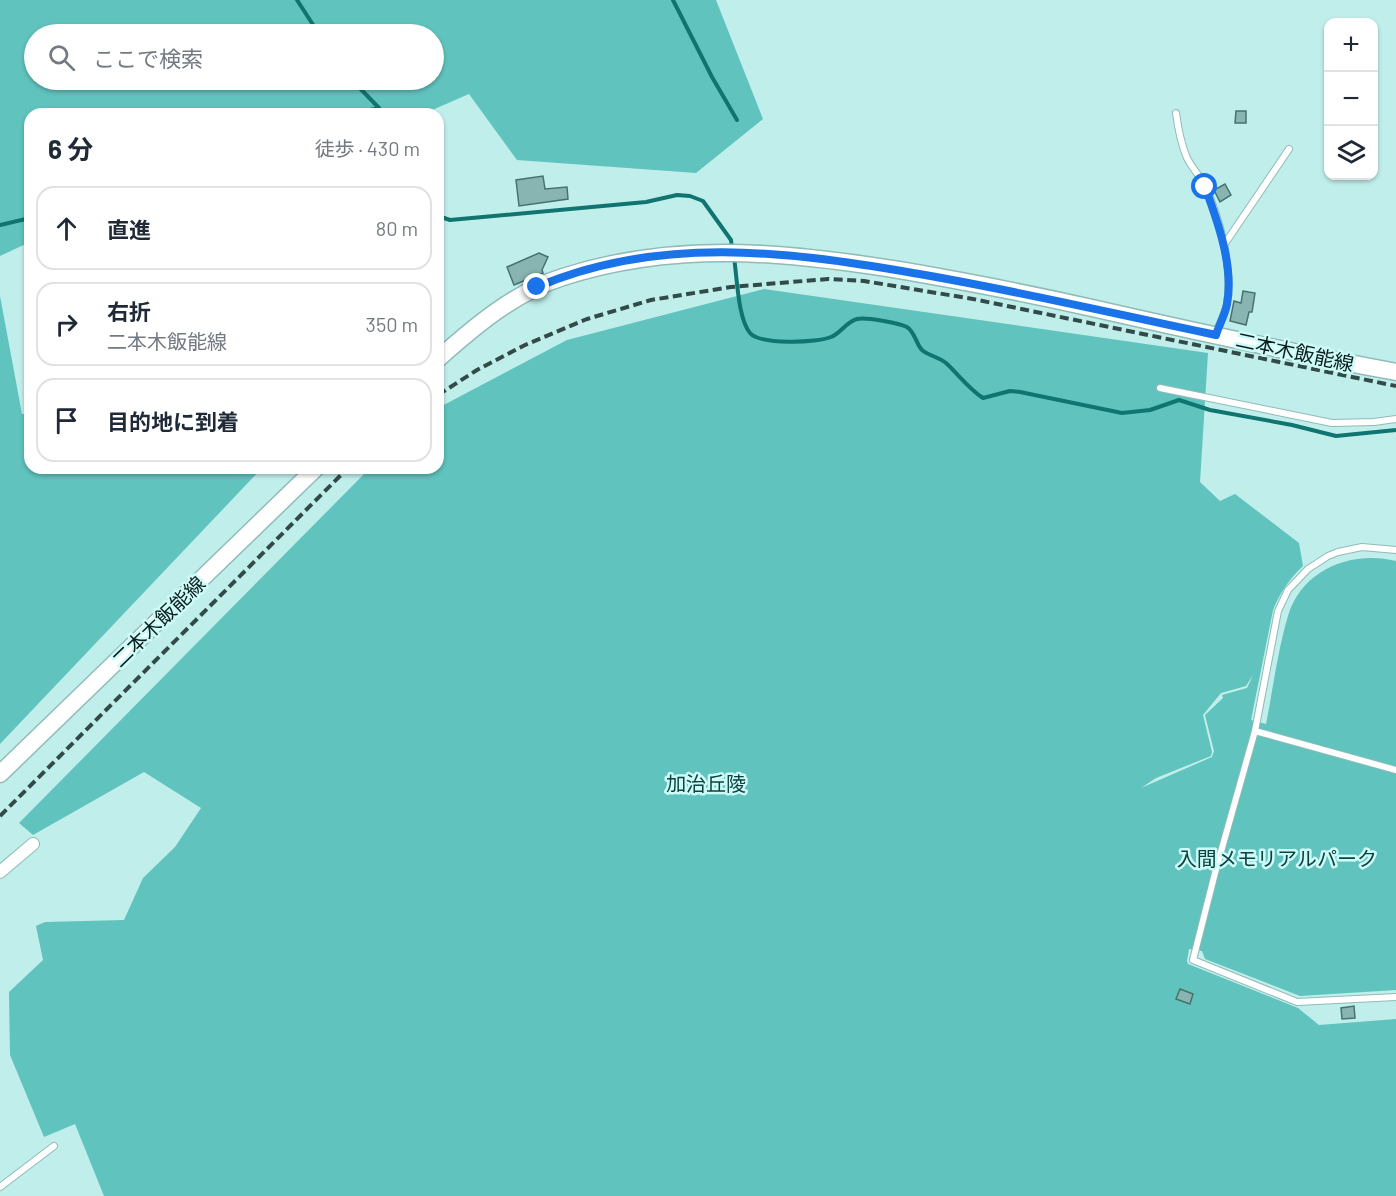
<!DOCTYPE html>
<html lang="ja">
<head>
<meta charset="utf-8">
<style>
  :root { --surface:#fff; --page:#f2f2f3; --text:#1f2937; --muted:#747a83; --line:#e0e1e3 }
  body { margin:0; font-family:Barlow,"Noto Sans JP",sans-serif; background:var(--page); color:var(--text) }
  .controls { position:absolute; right:18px; top:18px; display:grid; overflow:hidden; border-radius:12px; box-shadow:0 2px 4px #0004 }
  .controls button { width:54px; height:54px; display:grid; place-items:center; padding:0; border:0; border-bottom:2px solid var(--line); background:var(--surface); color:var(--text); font:30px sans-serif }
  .stop { position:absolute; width:18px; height:18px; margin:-14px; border:4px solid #1a73e8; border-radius:50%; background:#fff }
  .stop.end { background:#1a73e8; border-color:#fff; box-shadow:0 2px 6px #0008 }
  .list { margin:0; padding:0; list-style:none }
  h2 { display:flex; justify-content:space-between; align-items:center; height:78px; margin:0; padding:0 24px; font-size:26px }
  h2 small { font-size:20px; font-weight:400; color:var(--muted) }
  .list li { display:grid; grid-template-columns:39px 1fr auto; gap:18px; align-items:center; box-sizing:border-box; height:84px; margin:0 12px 12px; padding:0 12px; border:2px solid var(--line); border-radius:18px }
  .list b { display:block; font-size:22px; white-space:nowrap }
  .list p { margin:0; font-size:20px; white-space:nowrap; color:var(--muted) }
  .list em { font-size:20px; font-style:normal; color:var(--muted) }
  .icon { flex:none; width:33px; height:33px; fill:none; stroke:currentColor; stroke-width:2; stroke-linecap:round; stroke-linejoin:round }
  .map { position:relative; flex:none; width:1396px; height:1196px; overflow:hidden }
  .search { position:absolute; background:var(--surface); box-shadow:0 2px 4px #0004; left:24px; top:24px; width:420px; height:66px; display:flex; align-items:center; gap:15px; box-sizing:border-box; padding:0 21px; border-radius:33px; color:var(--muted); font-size:22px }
  .panel { position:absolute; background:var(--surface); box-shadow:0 2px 4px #0004; left:24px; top:108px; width:420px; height:366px; border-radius:18px }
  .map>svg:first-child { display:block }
  .green { fill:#60c3be; fill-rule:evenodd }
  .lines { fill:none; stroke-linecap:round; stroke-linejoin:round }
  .stream { stroke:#107571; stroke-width:4 }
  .building { fill:#88b4b1; stroke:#48726f; stroke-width:1.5 }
  .service-casing { stroke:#8fbbb8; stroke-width:8 }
  .minor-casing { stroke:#8fbbb8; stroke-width:14 }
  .secondary-casing { stroke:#8fbbb8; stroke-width:19 }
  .service { stroke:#fff; stroke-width:6 }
  .minor { stroke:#fff; stroke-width:12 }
  .secondary { stroke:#fff; stroke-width:16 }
  .rail { stroke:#324b49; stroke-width:4; stroke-dasharray:9 4.5; stroke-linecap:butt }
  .route { stroke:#1a73e8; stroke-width:8 }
  .labels { text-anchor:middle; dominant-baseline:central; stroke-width:5; stroke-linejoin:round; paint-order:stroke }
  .street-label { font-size:20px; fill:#0b1d1c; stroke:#cdfbf8 }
  .park-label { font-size:20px; fill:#0c4240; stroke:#cdfbf8 }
</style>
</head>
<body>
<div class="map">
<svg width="1396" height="1196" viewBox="0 0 1396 1196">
  <rect width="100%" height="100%" fill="#c0eeeb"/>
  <!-- green -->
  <g class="green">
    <path d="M 0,0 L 716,0 L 763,119 L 696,173 L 517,160 L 469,94 L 423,114 L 30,114 L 30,242 L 0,256 ZM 434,34 L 434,80 L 34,80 L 34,34 Z"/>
    <path d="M 764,289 L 1208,353 L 1200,482 L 1220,501 L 1235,494 L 1299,543 L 1303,566 C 1289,579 1280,593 1273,610 L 1251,720 L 1266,724 C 1273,689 1278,649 1288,616 C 1302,569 1352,550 1396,561 L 1396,990 L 1300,996 L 1205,959 L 1202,951 L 1189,949 L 1187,961 L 1188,964 L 1298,1008 L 1319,1025 L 1396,1019 L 1396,1196 L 104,1196 L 75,1124 L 44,1137 L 10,1055 L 9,992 L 43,960 L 36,926 L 45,922 L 124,920 L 143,878 L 175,847 L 201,808 L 144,772 L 33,835 L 19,823 L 370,468 L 438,468 L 438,408 L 567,340 ZM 1253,675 L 1247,688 L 1222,695 L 1223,698 L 1205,715 L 1214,751 L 1212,757 L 1141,788 L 1156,778 L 1211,756 L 1212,752 L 1203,715 L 1221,693 L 1246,686 Z"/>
    <polygon points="0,296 22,414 30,414 30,468 262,468 0,744"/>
  </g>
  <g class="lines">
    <!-- stream -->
    <g class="stream">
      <polyline points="297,0 319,34"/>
      <polyline points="673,0 712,77 737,120"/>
      <polyline points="352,80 379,108"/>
      <polyline points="362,114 366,111 379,108 383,114"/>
      <polyline points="438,216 450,220 646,202 677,195 690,196 703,201 731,240 732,250"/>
      <polyline points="0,225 30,218"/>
      <path d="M 734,257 C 737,277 738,319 750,333 C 760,345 817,343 831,337 C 841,333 846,322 857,319 C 867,317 898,323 907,327 C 915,332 916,344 922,350 C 929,356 939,357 946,363 C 958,374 969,389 983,398 L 1010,391 L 1020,392 L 1122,413 L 1150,410 L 1179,400 L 1210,410 L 1292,425 L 1336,436 L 1396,430"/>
    </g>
  </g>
  <!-- building -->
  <g class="building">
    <polygon points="1236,111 1246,111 1246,123 1235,123"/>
    <polygon points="543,176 545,189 567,187 568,199 519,206 516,180"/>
    <polygon points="1225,184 1231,195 1220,202 1214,190"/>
    <polygon points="539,253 548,257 542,270 543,273 514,285 507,267"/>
    <polygon points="1243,291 1255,293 1252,312 1249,312 1246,325 1230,321 1234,301 1241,303"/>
    <polygon points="1180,989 1193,994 1190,1004 1176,999"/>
    <polygon points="1354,1006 1355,1018 1342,1019 1341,1008"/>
  </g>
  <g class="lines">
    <!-- service casing -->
    <g class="service-casing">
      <g id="service">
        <path d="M 1176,113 C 1178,128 1181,144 1187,158 C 1192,168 1200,176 1205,186 C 1220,219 1233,268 1227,304 C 1225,314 1219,324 1216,334"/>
        <polyline points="1224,245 1289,149"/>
        <polyline points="1160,388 1332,423 1374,422 1396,419"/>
        <polyline points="1396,550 1362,547 1338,552 1328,556 1308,569 1288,590 1278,611 1255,731 1215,873 1193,960 1297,1002 1396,997"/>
        <polyline points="1255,731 1396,770"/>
        <polyline points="0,1187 54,1146"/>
      </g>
    </g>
    <!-- minor casing -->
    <g class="minor-casing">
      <polyline id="minor" points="0,872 33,844"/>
    </g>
    <!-- secondary casing -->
    <g class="secondary-casing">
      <g id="secondary">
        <path d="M 438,359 C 475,326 515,292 563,277 C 677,240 789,252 905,271 C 968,282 1030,294 1092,308 C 1193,331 1294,353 1396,372"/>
        <polyline points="0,774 316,468"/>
      </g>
    </g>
    <!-- service -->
    <use href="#service" class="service"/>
    <!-- minor -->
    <use href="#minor" class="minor"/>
    <!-- secondary -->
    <use href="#secondary" class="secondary"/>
    <!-- rail -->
    <g class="rail">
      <polyline points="438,395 477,370 525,345 587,319 651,300 731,287 828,279 864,281 973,299 1396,386"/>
      <polyline points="0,816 348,468"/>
    </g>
  </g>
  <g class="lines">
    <!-- route -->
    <path class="route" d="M 537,287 C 659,235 786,251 913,273 C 1015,290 1115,314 1216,335 C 1219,325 1225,315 1227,304 C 1234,267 1218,222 1205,187"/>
  </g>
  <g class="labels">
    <!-- street labels -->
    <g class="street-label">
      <text transform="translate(1295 351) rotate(12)">二本木飯能線</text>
      <text transform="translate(158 621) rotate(-44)">二本木飯能線</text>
    </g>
    <!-- park labels -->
    <g class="park-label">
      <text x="706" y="783">加治丘陵</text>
      <text x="1277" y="858">入間メモリアルパーク</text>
    </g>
  </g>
</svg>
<div class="controls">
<button>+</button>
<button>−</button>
<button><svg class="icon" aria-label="layers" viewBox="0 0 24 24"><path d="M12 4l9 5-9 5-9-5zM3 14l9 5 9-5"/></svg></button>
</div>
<div class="stop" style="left:1205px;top:187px"></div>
<div class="stop end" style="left:537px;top:287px"></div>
<div class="search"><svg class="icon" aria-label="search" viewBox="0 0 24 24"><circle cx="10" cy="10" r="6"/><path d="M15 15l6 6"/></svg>ここで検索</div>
<section class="panel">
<h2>6 分<small>徒歩 · 430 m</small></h2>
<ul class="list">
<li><svg class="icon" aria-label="ahead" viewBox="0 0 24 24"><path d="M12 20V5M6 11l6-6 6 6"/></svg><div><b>直進</b></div><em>80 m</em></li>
<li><svg class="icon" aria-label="right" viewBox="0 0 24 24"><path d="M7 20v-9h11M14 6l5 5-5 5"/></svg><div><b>右折</b><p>二本木飯能線</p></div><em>350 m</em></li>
<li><svg class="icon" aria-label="arrive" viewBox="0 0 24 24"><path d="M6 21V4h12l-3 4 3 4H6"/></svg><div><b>目的地に到着</b></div></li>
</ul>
</section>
</div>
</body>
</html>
